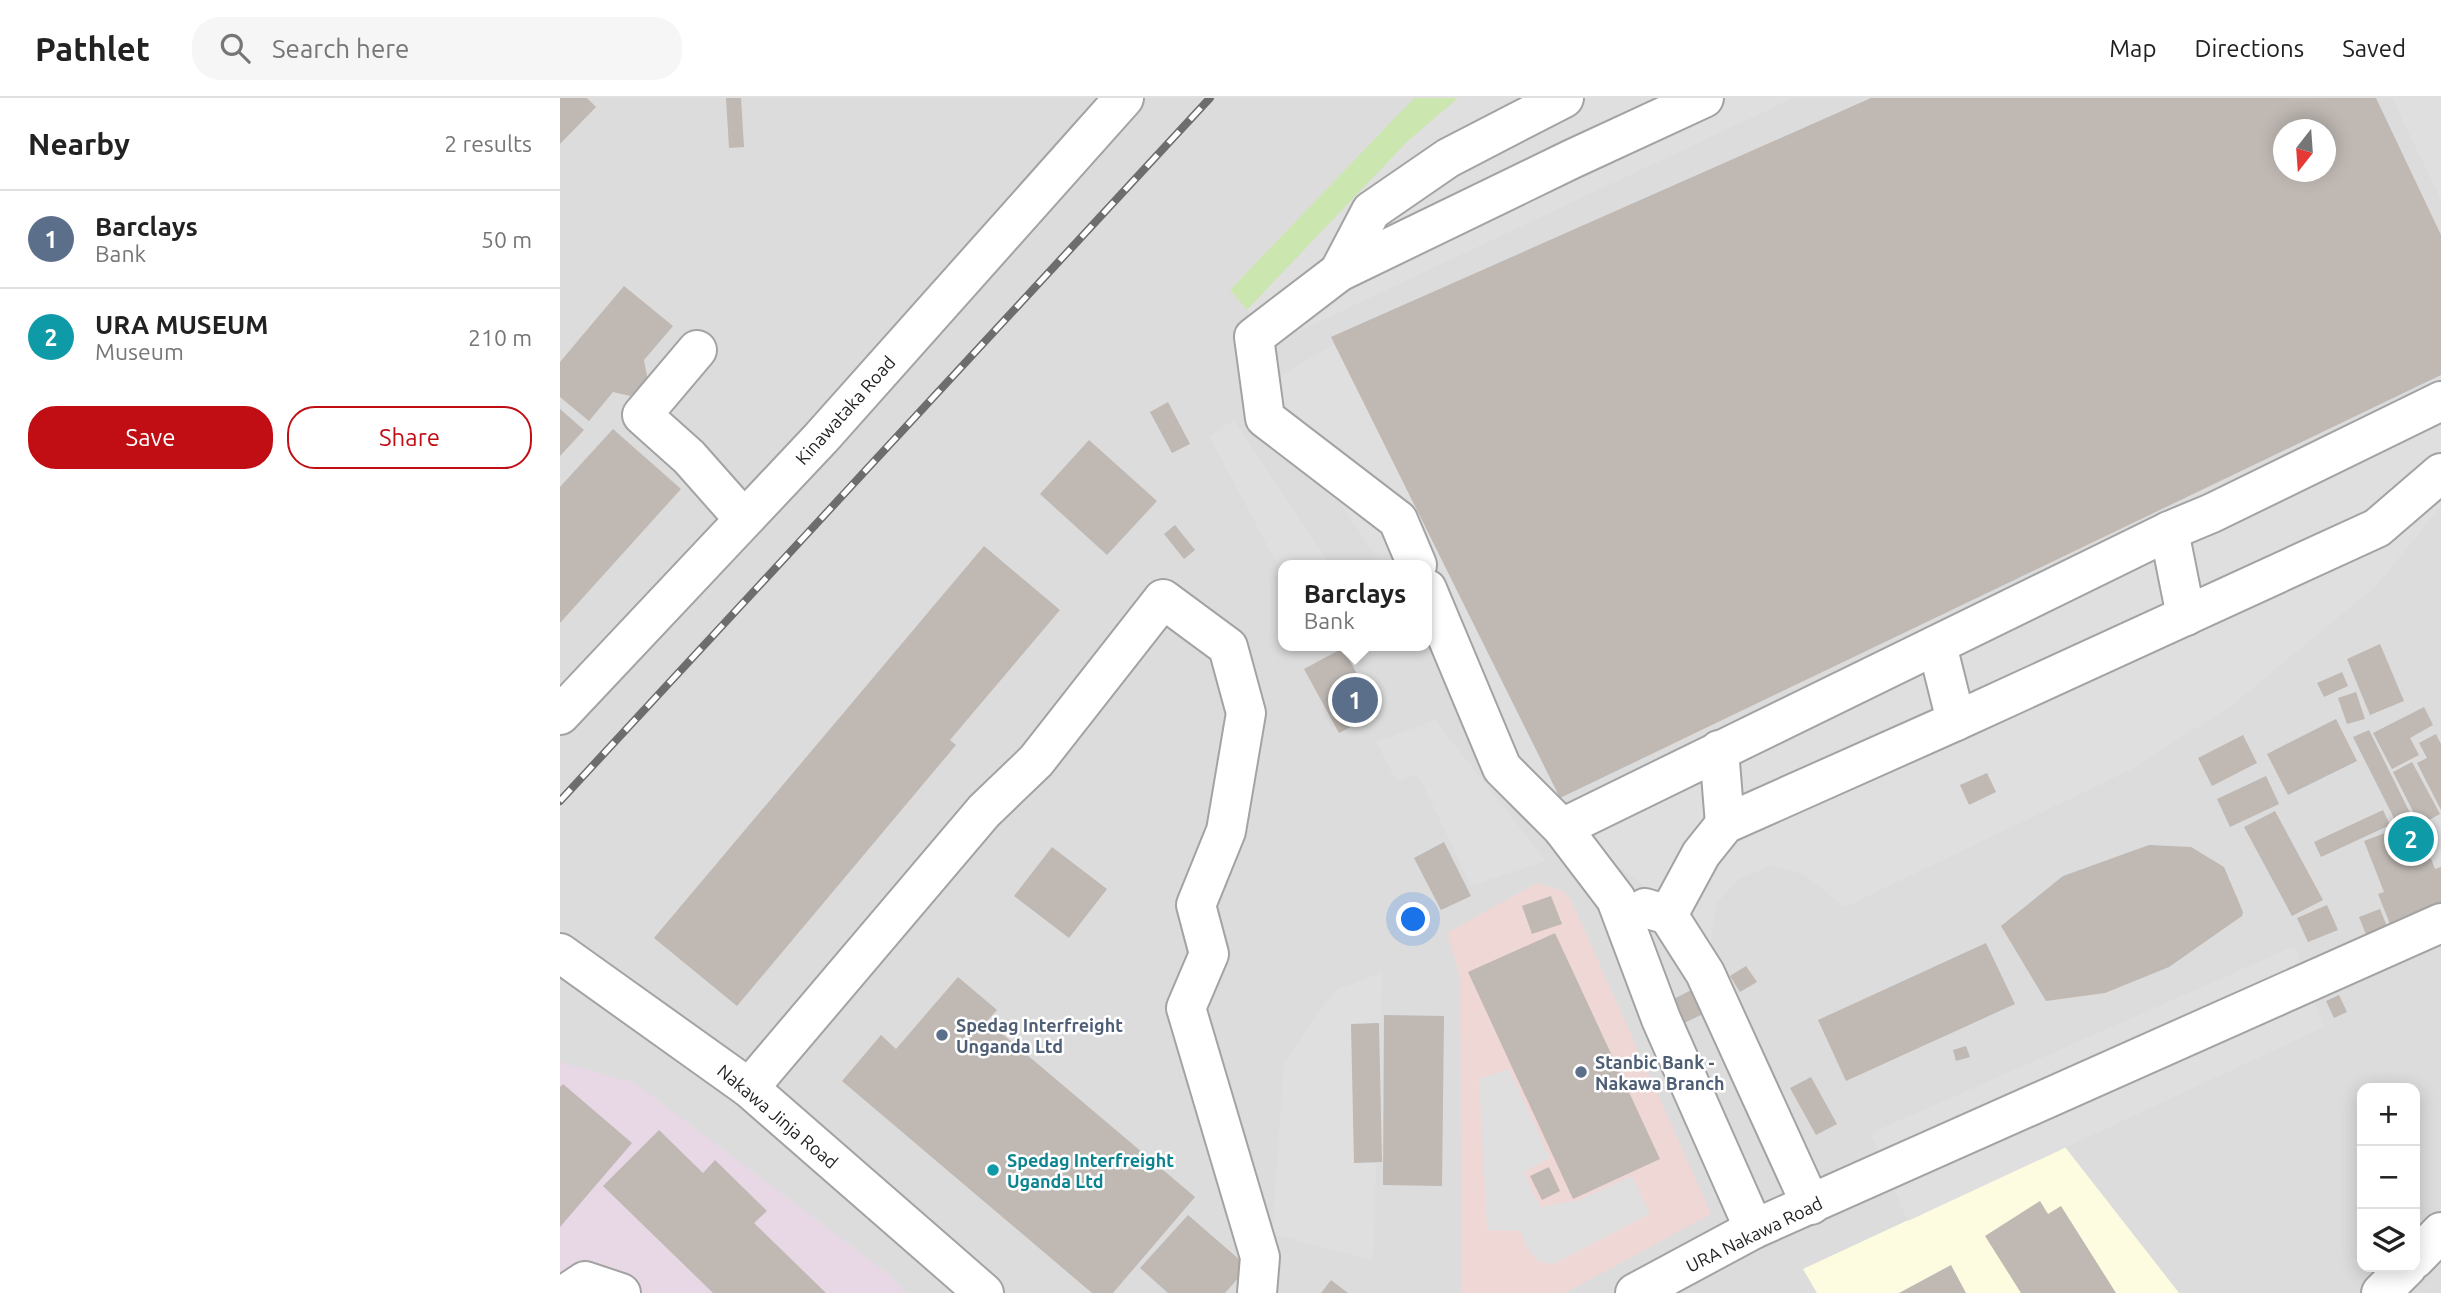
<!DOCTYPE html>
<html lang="en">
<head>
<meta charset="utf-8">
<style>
  :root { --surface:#fff; --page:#f6f6f6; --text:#222; --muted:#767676; --line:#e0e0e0; --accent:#c00e14 }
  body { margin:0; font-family:Ubuntu,sans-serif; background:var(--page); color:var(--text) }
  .controls { position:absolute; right:21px; bottom:21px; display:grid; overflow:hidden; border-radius:14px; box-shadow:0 4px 18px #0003 }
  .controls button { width:63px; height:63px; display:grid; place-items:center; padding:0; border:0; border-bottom:2px solid var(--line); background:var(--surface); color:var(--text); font:35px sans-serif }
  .compass { position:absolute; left:1713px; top:21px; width:63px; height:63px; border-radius:50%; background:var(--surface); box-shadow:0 4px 18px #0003; rotate:197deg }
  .you { position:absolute; left:854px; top:822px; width:24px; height:24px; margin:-18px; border:5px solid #fff; border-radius:50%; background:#1a73e8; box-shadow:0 0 0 10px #1a73e833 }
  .badge { display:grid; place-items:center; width:46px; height:46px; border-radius:50%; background:var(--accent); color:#fff; font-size:23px; font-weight:700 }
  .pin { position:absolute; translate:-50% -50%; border:4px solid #fff; box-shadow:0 2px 7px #0006 }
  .popup { position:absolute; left:718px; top:462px; width:154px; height:91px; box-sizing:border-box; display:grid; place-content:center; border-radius:14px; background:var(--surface); filter:drop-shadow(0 2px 5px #0005); font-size:23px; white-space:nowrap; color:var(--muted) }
  .popup b { font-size:26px; color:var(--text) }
  .popup::after { content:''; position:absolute; left:50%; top:100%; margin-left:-14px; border:14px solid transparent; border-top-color:var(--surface) }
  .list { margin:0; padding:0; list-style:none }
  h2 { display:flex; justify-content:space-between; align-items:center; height:91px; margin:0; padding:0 28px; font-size:30px }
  h2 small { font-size:23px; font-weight:400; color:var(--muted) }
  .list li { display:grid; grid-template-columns:46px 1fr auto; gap:21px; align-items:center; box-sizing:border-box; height:98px; padding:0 28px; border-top:2px solid var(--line) }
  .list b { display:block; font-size:26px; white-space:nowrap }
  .list p { margin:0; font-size:23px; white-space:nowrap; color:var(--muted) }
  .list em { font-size:23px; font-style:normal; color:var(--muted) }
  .actions { display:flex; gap:14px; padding:21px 28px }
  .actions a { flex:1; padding:16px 0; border:2px solid var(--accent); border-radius:28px; text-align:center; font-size:24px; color:var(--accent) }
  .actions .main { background:var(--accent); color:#fff }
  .icon { flex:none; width:38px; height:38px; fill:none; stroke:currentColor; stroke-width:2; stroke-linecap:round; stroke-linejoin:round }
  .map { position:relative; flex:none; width:1881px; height:1195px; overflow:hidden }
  header { display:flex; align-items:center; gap:42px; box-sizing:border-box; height:98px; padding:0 35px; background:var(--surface); border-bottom:2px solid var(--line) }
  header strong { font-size:33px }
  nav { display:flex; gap:38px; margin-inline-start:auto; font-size:24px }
  .search { width:490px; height:63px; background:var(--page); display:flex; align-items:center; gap:18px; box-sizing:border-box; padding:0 24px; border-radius:28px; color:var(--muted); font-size:26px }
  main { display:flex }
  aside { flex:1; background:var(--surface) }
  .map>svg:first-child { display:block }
  .residential { fill:#dddcdc; fill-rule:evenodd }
  .commercial { fill:#efd7d6 }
  .industrial { fill:#e8d8e5 }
  .education { fill:#fdfce1 }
  .grass { fill:#cce6b0 }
  .parking { fill:#dfdfdf }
  .building { fill:#bfb8b3; fill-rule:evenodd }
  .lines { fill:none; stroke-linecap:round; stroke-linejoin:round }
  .minor-casing { stroke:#a3a3a3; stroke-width:42 }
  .minor { stroke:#fff; stroke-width:38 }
  .rail-casing { stroke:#6d6d6d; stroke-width:8 }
  .rail { stroke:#fff; stroke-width:5; stroke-dasharray:16; stroke-linecap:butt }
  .service-dot { fill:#5c6f8a; stroke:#fff; stroke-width:2.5 }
  .culture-dot { fill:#0f9aa8; stroke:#fff; stroke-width:2.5 }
  .labels { text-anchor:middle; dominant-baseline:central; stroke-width:5; stroke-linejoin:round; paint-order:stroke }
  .street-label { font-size:18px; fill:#1f1f1f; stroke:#fff }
  .service-label { font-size:18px; font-weight:bold; fill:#4e5e75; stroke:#fff; text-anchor:start }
  .culture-label { font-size:18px; font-weight:bold; fill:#0d838f; stroke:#fff; text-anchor:start }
</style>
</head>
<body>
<header>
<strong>Pathlet</strong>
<div class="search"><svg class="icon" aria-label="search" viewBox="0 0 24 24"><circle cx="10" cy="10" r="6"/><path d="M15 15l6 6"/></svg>Search here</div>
<nav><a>Map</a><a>Directions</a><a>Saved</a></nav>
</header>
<main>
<aside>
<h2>Nearby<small>2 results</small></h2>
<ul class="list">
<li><span class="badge" style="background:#5c6f8a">1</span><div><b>Barclays</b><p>Bank</p></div><em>50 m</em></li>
<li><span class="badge" style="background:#0f9aa8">2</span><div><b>URA MUSEUM</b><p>Museum</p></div><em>210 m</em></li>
</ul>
<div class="actions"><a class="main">Save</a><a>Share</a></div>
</aside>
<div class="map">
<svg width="1881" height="1195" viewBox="0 0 1881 1195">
  <rect width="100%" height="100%" fill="#efece6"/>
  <!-- residential -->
  <path class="residential" d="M 0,0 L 1881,0 L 1881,1195 L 0,1195 ZM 1724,32 L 1766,32 L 1766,74 L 1724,74 ZM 723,467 L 867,467 L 867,548 L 723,548 ZM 1802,990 L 1855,990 L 1855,1169 L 1802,1169 Z"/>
  <!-- commercial -->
  <polygon class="commercial" points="977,785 1003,793 1011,802 1151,1116 1005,1195 902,1195 900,878 887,835"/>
  <!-- industrial -->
  <polygon class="industrial" points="0,964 74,985 328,1176 347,1195 0,1195"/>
  <!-- education -->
  <polygon class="education" points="1505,1049 1619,1195 1257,1195 1243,1171"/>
  <!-- grass -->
  <polygon class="grass" points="854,0 898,0 847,44 687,212 670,192"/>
  <!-- parking -->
  <g class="parking">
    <polygon points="898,0 1233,0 716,244 687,212 847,44"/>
    <polygon points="1832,0 1881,0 1881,102"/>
    <polygon points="774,246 1000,700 983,708 867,535 867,467 822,467 702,289"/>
    <polygon points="1881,287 1881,408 1816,488 1672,607 1570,672 1285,809 1245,777 1212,767 1179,781 1157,805 1151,840 1153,868 1111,808 1058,768 1031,759 1008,704"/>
    <polygon points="674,322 769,467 723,467 723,477 649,338"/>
    <polygon points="875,622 986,763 911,788 862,684 856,676 837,684 816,644"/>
    <polygon points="1735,848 1764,929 1348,1123 1311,1035"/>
    <polygon points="822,874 813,1162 712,1136 724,964 774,893"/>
    <polygon points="949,971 990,1060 964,1074 980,1109 1019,1102 1072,1078 1090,1116 993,1166 979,1164 967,1150 960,1133 927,1132 919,981"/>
  </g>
  <!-- building -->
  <g class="building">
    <polygon points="0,0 27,0 36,9 0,46"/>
    <polygon points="166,0 181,0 184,49 169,50"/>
    <path d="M 1311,0 L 1816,0 L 1881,137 L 1881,277 L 1000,700 L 771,239 ZM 1724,32 L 1766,32 L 1766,74 L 1724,74 Z"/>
    <polygon points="64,188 113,228 84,262 88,283 70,298 53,294 29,323 0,299 0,264"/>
    <polygon points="608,304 630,346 612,355 590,314"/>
    <polygon points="0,311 24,332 0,358"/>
    <polygon points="53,331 121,391 0,525 0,389"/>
    <polygon points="529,342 597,403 547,457 480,396"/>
    <polygon points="615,427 635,452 624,461 604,436"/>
    <polygon points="424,448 500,512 390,642 396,647 177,908 94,840"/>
    <polygon points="1820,546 1844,603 1810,617 1787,561"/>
    <polygon points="783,550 818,615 779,635 744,571"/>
    <polygon points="1782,574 1788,588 1764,599 1757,585"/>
    <polygon points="1796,594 1805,621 1787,626 1778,600"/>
    <polygon points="1864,609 1873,627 1850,640 1859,657 1832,671 1813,635"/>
    <polygon points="1776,621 1797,663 1728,697 1707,656"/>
    <polygon points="1809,632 1852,719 1837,726 1793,639"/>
    <polygon points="1876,636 1881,646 1881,712 1857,665 1867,660 1859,645"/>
    <polygon points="1683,637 1697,665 1652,688 1638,660"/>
    <polygon points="1852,664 1880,716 1860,727 1833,674"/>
    <polygon points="1427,675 1436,694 1409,707 1400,687"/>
    <polygon points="1706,678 1719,706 1670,729 1657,701"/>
    <polygon points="1823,712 1830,727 1761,759 1754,744"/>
    <polygon points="1715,713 1763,802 1732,818 1684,729"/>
    <polygon points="1856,723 1875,771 1881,769 1881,819 1834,836 1818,796 1824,794 1804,743"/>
    <polygon points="884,744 911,798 881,812 854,760"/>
    <polygon points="1589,747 1631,749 1664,769 1683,814 1682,818 1609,869 1545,895 1486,903 1441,828 1503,778"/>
    <polygon points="492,749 547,791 509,840 454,798"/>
    <polygon points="991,798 1002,826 972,836 962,808"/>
    <polygon points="1767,807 1778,832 1748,844 1737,820"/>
    <polygon points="1820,811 1830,836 1809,844 1799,819"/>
    <polygon points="995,835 1100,1061 1013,1101 908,874"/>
    <polygon points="1426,845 1455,906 1286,983 1258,922"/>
    <polygon points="1186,868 1197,884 1180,894 1170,878"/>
    <polygon points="398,879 437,912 427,923 635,1099 553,1195 532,1195 282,983 321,937 336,951"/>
    <polygon points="1133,891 1145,915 1122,926 1110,903"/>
    <polygon points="1779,897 1787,914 1774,920 1766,903"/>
    <polygon points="824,917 884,918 882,1088 823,1087"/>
    <polygon points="819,925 822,1064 794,1065 791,926"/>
    <polygon points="1406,948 1410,959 1396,963 1393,952"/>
    <polygon points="1251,979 1277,1026 1256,1037 1230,990"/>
    <polygon points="3,986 72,1045 0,1129 0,989"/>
    <polygon points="99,1032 143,1075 155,1062 207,1113 194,1125 266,1195 153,1195 43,1088"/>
    <polygon points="989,1069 1000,1093 982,1102 970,1078"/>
    <polygon points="1480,1103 1488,1116 1501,1108 1556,1195 1461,1195 1425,1138"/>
    <polygon points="628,1117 688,1169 665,1195 608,1195 580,1170"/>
    <polygon points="1391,1167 1406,1195 1339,1195"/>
    <polygon points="771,1182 788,1195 761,1195"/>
  </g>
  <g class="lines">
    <!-- minor casing -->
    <g class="minor-casing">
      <g id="minor">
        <polyline points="779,174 811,113 888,60 1004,0"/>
        <polyline points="137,252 82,317 129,359 183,420"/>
        <polyline points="1609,433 1626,518"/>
        <polyline points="857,467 838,422 705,320 694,239 779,174 1012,61 1144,0"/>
        <polyline points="867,491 942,670 1002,730 1056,801 1101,921 1194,1131"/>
        <polyline points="1377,547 1396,623"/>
        <polyline points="0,617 261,340 564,0"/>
        <polyline points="1159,652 1165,726"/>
        <polyline points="1002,730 1609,433 1652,415 1881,303"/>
        <polyline points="1085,810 1108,817 1145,875 1251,1107"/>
        <polyline points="1108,817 1141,756 1165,726 1396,623 1817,430 1881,375"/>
        <polyline points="0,855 189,990 424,1195"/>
        <polyline points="189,990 424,713 476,663 603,501 668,549 686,615 666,733 636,807 649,856 626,910 700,1159 697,1195"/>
        <polyline points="1855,1161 1881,1134"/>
        <polyline points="7,1195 25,1183 61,1195"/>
        <polyline points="1075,1195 1194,1131 1881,825"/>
        <polyline points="1821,1195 1847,1169"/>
      </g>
    </g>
    <!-- minor -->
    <use href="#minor" class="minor"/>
    <!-- rail casing -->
    <g class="rail-casing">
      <polyline id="rail" points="0,703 650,0"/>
    </g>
    <!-- rail -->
    <use href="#rail" class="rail"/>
  </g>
  <!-- markers -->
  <g class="service-dot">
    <circle cx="382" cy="937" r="7"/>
    <circle cx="1021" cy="974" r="7"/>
  </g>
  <circle class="culture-dot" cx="433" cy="1072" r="7"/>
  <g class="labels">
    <!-- street labels -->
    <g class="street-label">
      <text transform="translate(285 312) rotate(-48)">Kinawataka Road</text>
      <text transform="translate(218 1018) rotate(40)">Nakawa Jinja Road</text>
      <text transform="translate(1194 1136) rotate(-26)">URA Nakawa Road</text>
    </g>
    <!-- service labels -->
    <g class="service-label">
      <text x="396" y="927">Spedag Interfreight<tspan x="396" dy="21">Unganda Ltd</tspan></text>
      <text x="1035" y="964">Stanbic Bank -<tspan x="1035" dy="21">Nakawa Branch</tspan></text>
    </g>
    <!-- culture labels -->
    <g class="culture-label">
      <text x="447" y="1062">Spedag Interfreight<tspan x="447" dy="21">Uganda Ltd</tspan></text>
    </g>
  </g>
</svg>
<div class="controls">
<button>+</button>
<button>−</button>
<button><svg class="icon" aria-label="layers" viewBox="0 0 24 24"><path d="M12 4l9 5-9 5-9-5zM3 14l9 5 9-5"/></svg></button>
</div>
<svg class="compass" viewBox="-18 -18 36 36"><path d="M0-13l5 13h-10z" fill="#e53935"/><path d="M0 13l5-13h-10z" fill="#767676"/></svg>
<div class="you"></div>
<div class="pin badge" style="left:795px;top:602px;background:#5c6f8a">1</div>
<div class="popup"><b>Barclays</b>Bank</div>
<div class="pin badge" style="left:1851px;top:741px;background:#0f9aa8">2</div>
</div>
</main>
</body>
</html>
